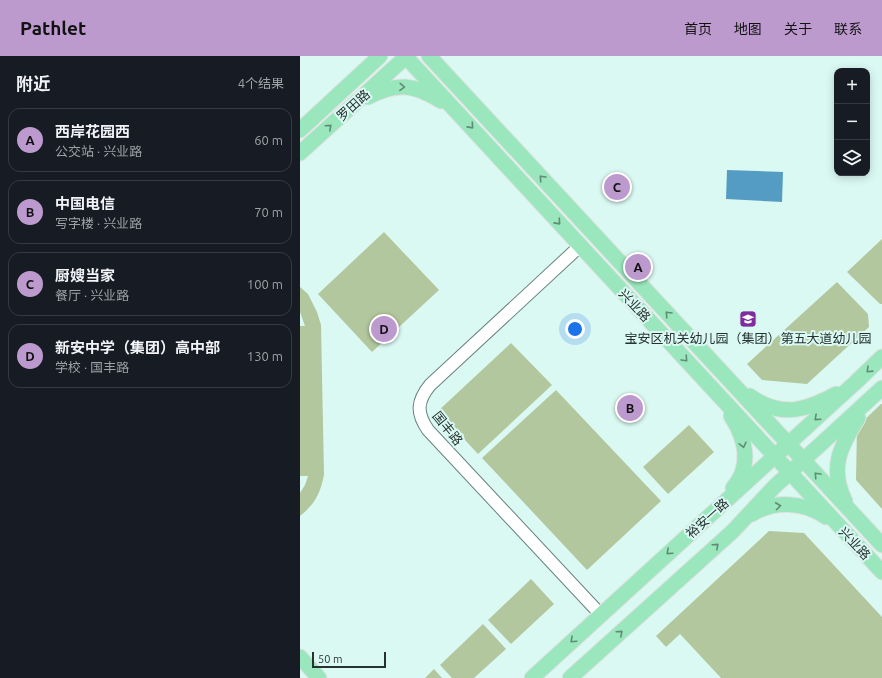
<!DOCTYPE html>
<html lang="zh">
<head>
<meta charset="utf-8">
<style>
  :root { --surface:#171b24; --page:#20242c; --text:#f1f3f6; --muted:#9ea1a6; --line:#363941; --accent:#bd9ace }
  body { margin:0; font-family:Ubuntu,"Noto Sans SC",sans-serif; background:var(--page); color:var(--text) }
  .controls { position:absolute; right:12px; top:12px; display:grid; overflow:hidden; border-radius:8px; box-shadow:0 2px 10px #0003 }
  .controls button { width:36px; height:36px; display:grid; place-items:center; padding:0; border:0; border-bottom:1px solid var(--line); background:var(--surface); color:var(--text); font:20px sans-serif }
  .scale { position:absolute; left:12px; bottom:10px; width:74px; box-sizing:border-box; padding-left:4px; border:2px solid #263230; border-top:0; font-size:11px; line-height:14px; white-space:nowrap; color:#263230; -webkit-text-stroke:3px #dbf9f3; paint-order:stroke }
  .you { position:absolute; left:275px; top:273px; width:14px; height:14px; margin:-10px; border:3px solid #fff; border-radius:50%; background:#1a73e8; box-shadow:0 0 0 6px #1a73e833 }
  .badge { display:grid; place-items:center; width:26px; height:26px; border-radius:50%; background:var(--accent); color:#111; font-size:13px; font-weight:700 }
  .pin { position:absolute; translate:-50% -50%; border:2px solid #fff; box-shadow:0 1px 4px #0006 }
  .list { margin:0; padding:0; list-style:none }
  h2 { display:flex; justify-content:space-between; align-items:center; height:52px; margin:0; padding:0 16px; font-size:17px }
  h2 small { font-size:13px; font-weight:400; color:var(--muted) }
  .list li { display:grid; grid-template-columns:26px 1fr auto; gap:12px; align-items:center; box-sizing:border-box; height:64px; margin:0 8px 8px; padding:0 8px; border:1px solid var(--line); border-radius:12px }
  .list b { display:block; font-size:15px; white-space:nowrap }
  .list p { margin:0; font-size:13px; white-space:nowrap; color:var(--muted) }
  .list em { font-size:13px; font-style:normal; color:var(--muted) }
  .icon { flex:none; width:22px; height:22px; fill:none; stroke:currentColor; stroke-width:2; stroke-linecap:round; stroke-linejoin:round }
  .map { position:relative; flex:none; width:582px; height:622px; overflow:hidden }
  header { display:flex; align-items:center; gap:24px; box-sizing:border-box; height:56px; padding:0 20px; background:var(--accent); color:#111 }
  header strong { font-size:19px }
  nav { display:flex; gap:22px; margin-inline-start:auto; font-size:14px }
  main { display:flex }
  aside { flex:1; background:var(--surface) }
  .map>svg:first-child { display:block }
  .green { fill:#b2c79e }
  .water { fill:#549cc4 }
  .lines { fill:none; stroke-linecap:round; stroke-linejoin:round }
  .minor-casing { stroke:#68837e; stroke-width:14 }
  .major-casing { stroke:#e1e2e2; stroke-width:17 }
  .minor { stroke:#fff; stroke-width:12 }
  .major { stroke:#9ae7bd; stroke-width:15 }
  .oneway { stroke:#608c76 }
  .labels { text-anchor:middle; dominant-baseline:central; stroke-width:4; stroke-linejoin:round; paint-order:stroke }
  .street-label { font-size:13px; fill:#263230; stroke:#dbf9f3 }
  .poi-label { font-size:13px; fill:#263230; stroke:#dbf9f3 }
</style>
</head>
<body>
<header>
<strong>Pathlet</strong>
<nav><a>首页</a><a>地图</a><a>关于</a><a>联系</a></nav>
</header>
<main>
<aside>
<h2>附近<small>4个结果</small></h2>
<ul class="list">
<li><span class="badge">A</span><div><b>西岸花园西</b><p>公交站 · 兴业路</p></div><em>60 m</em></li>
<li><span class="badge">B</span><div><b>中国电信</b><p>写字楼 · 兴业路</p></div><em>70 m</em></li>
<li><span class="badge">C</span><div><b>厨嫂当家</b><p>餐厅 · 兴业路</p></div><em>100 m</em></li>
<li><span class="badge">D</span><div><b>新安中学（集团）高中部</b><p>学校 · 国丰路</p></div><em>130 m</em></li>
</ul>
</aside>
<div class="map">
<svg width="582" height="622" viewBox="0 0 582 622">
  <rect width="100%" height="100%" fill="#dbf9f3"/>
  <!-- green -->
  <g class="green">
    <polygon points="84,176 139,234 72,296 18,238"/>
    <polygon points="582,183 582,248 580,248 547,216"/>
    <polygon points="537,226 568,258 569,271 507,328 462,324 447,308"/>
    <path d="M 0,231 L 8,238 L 17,256 L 21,269 L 24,419 C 20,438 15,448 0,460 L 0,437 L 5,429 L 8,420 L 0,420 L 0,270 L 5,270 L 0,256 Z"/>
    <polygon points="211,287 252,329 178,398 138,355"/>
    <polygon points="256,334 361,445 287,514 182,402"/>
    <polygon points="581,348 582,348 582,453 556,424 557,371"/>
    <polygon points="389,369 414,396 368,438 343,411"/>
    <polygon points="469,475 504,477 582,561 582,622 421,622 380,578 366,591 356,580"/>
    <polygon points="231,523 254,548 211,588 188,564"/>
    <polygon points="183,568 206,593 174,622 152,622 140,609"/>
    <polygon points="134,613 142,622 125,622"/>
  </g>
  <!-- water -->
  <polygon class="water" points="427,114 483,116 482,146 426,143"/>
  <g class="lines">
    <!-- minor casing -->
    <g class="minor-casing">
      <path id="minor" d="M 280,190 L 130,329 C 117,345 116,357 128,374 L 301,559"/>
    </g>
    <!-- major casing -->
    <g class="major-casing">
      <g id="major">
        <polyline points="105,0 582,516"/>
        <polyline points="129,0 582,489"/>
        <path d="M 68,41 C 97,26 114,28 141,45"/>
        <polyline points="0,74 80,0"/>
        <polyline points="0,97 107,0"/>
        <path d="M 450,340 C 480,362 505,355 536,338"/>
        <path d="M 431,360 C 446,383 452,410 433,432"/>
        <path d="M 545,445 C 529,412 540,391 558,362"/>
        <path d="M 452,458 C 475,444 504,446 526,461"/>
        <polyline points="0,601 19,622"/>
        <polyline points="232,622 556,326 582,301"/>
        <polyline points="270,622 433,475 474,431 582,332"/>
      </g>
    </g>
    <!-- minor -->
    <use href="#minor" class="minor"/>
    <!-- major -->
    <use href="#major" class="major"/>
  </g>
  <!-- one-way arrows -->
  <defs><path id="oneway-chevron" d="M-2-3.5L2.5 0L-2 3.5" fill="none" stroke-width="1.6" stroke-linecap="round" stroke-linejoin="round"/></defs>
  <g class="oneway">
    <use href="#oneway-chevron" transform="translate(102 31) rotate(2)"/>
    <use href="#oneway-chevron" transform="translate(171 70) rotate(48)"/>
    <use href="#oneway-chevron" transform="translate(29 71) rotate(-42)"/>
    <use href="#oneway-chevron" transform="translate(242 122) rotate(-133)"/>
    <use href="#oneway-chevron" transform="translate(258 166) rotate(48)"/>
    <use href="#oneway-chevron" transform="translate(368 258) rotate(-133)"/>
    <use href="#oneway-chevron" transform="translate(385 303) rotate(47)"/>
    <use href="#oneway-chevron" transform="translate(569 314) rotate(136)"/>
    <use href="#oneway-chevron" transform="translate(517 362) rotate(138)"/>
    <use href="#oneway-chevron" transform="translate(443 389) rotate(77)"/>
    <use href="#oneway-chevron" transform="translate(517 419) rotate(-133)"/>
    <use href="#oneway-chevron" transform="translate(478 450) rotate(-7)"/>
    <use href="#oneway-chevron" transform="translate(416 490) rotate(-42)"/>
    <use href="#oneway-chevron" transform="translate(369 496) rotate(138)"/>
    <use href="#oneway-chevron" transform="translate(320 577) rotate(-42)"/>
    <use href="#oneway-chevron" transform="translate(273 584) rotate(137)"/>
  </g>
  <!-- icons -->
  <defs>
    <g id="school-square" transform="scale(0.9)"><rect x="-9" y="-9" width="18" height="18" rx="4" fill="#7d2d9e" stroke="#dbf9f3"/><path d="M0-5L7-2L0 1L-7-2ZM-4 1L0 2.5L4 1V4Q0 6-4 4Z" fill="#fff"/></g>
  </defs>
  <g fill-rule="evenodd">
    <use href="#school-square" x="448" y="263"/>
  </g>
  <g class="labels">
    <!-- street labels -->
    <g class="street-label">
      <text transform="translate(53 49) rotate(-42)">罗田路</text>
      <text transform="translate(335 249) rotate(47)">兴业路</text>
      <text transform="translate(148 372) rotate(51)">国丰路</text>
      <text transform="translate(407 462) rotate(-42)">裕安一路</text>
      <text transform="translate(555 487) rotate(47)">兴业路</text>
    </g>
    <!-- poi labels -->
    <g class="poi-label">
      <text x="448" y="282">宝安区机关幼儿园（集团）第五大道幼儿园</text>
    </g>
  </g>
</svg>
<div class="controls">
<button>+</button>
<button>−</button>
<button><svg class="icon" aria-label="layers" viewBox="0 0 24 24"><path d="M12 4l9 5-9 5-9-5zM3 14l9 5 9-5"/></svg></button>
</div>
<div class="scale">50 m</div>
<div class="you"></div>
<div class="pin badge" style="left:338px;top:211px">A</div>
<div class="pin badge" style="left:330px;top:352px">B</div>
<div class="pin badge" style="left:317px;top:131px">C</div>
<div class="pin badge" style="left:84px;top:273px">D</div>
</div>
</main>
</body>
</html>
